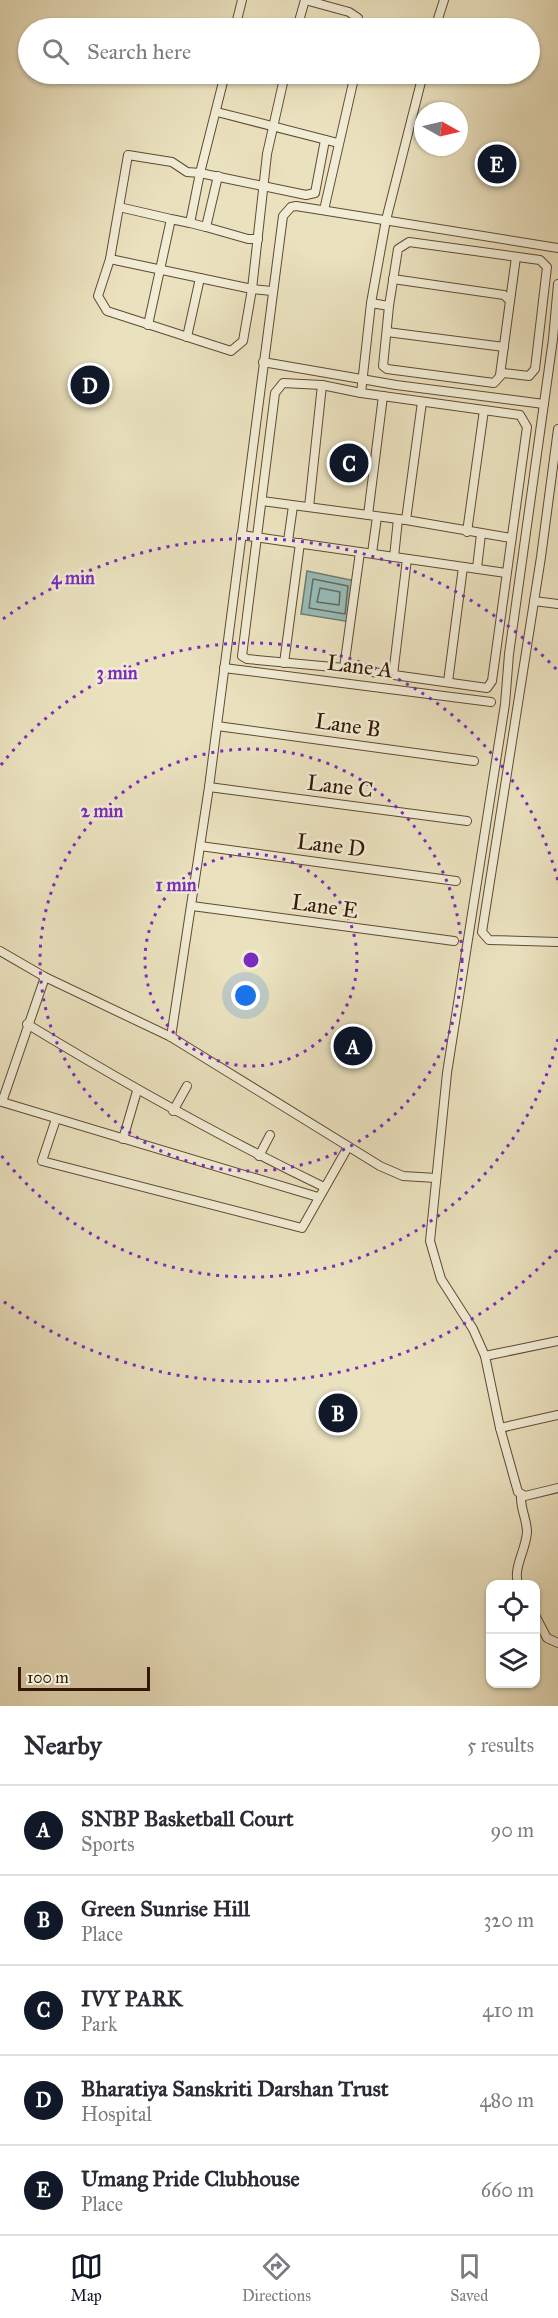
<!DOCTYPE html>
<html lang="en">
<head>
<meta charset="utf-8">
<style>
  :root { --surface:#fff; --page:#f2f2f3; --text:#2b2b33; --muted:#7c7c81; --line:#e1e1e2; --accent:#111827 }
  body { margin:0; font-family:"IM FELL Great Primer",serif; background:var(--page); color:var(--text) }
  .controls { position:absolute; right:18px; bottom:18px; display:grid; overflow:hidden; border-radius:12px; box-shadow:0 2px 4px #0004 }
  .controls button { width:54px; height:54px; display:grid; place-items:center; padding:0; border:0; border-bottom:2px solid var(--line); background:var(--surface); color:var(--text); font:30px sans-serif }
  .compass { position:absolute; left:414px; top:102px; width:54px; height:54px; border-radius:50%; background:var(--surface); box-shadow:0 2px 4px #0004; rotate:98deg }
  .scale { position:absolute; left:18px; bottom:15px; width:132px; box-sizing:border-box; padding-left:6px; border:3px solid #331702; border-top:0; font-size:16px; line-height:21px; white-space:nowrap; color:#331702; -webkit-text-stroke:4px #f1ecd5; paint-order:stroke }
  .you { position:absolute; left:246px; top:996px; width:21px; height:21px; margin:-15px; border:4px solid #fff; border-radius:50%; background:#1a73e8; box-shadow:0 0 0 9px #1a73e833 }
  .badge { display:grid; place-items:center; width:39px; height:39px; border-radius:50%; background:var(--accent); color:#fff; font-size:20px; font-weight:700 }
  .pin { position:absolute; translate:-50% -50%; border:3px solid #fff; box-shadow:0 2px 6px #0006 }
  .list { margin:0; padding:0; list-style:none }
  h2 { display:flex; justify-content:space-between; align-items:center; height:78px; margin:0; padding:0 24px; font-size:26px }
  h2 small { font-size:20px; font-weight:400; color:var(--muted) }
  .list li { display:grid; grid-template-columns:39px 1fr auto; gap:18px; align-items:center; box-sizing:border-box; height:90px; padding:0 24px; border-top:2px solid var(--line) }
  .list b { display:block; font-size:22px; white-space:nowrap }
  .list p { margin:0; font-size:20px; white-space:nowrap; color:var(--muted) }
  .list em { font-size:20px; font-style:normal; color:var(--muted) }
  .icon { flex:none; width:33px; height:33px; fill:none; stroke:currentColor; stroke-width:2; stroke-linecap:round; stroke-linejoin:round }
  .map { position:relative; flex:none; width:558px; height:1706px; overflow:hidden }
  .search { position:absolute; background:var(--surface); box-shadow:0 2px 4px #0004; left:18px; right:18px; top:18px; height:66px; display:flex; align-items:center; gap:15px; box-sizing:border-box; padding:0 21px; border-radius:33px; color:var(--muted); font-size:22px }
  .sheet { height:528px; background:var(--surface) }
  nav { display:flex; justify-content:space-around; align-items:center; box-sizing:border-box; height:84px; border-top:2px solid var(--line); background:var(--surface); font-size:16px; color:var(--muted) }
  nav a { display:grid; justify-items:center; gap:3px }
  nav .on { color:var(--accent) }
  .map>svg:first-child { display:block }
  .water { fill:#98bcb7; stroke:#707a6f; stroke-width:1.5 }
  .lines { fill:none; stroke-linecap:round; stroke-linejoin:round }
  .shore { stroke:#666a5c; stroke-width:1.5 }
  .street-casing { stroke:#614a31; stroke-width:10 }
  .street { stroke:#f1ecd5; stroke-width:8 }
  .ring { fill:none; stroke:#7b2cbf; stroke-width:3; stroke-dasharray:3 6 }
  .labels { text-anchor:middle; dominant-baseline:central; stroke-width:5; stroke-linejoin:round; paint-order:stroke }
  .street-label { font-size:22px; fill:#331702; stroke:#f1ecd5 }
  .centre { fill:#7b2cbf; stroke:#f1ecd5; stroke-width:3 }
  .ring-label { font-size:18px; text-anchor:middle; font-weight:bold; fill:#7b2cbf; stroke:#f1ecd5; stroke-width:5; stroke-linejoin:round; paint-order:stroke }
</style>
</head>
<body>
<div class="map">
<svg width="558" height="1706" viewBox="0 0 558 1706">
  <rect width="100%" height="100%" fill="#eae1be"/>
  <filter id="stains"><feTurbulence type="fractalNoise" baseFrequency=".00333" numOctaves="4"/><feColorMatrix values="0 0 0 0 .2 0 0 0 0 .09 0 0 0 0 .02 0 0 0 .5 -.17"/></filter>
  <radialGradient id="worn" r=".72"><stop offset=".6" stop-color="#630" stop-opacity="0"/><stop offset="1" stop-color="#630" stop-opacity=".3"/></radialGradient>
  <!-- water -->
  <polygon class="water" points="307,571 356,581 351,622 301,614"/>
  <g class="lines">
    <!-- shore -->
    <g class="shore">
      <polygon points="313,579 348,586 345,614 309,608"/>
      <polygon points="320,588 340,592 339,605 317,602"/>
    </g>
    <!-- street casing -->
    <g class="street-casing">
      <g id="street">
        <polyline points="305,0 349,12 358,18 356,28"/>
        <polyline points="235,28 242,0"/>
        <polyline points="297,28 305,0"/>
        <polyline points="435,28 444,0"/>
        <polyline points="225,74 200,173 306,195 315,193 325,140"/>
        <polyline points="217,112 338,143"/>
        <polyline points="218,176 206,227 248,239 258,239"/>
        <polyline points="324,210 355,74"/>
        <polyline points="190,223 206,227"/>
        <polyline points="110,259 119,207"/>
        <polyline points="393,279 504,295 510,301 500,375"/>
        <polyline points="558,284 553,339 509,654 505,704 447,1073 430,1241 441,1279 473,1329 485,1356 500,1428 518,1492 525,1496 558,1488"/>
        <polyline points="272,291 252,289 110,259 98,296 107,311 231,351 243,341 252,289 267,154 285,74"/>
        <polyline points="510,301 516,257"/>
        <polyline points="371,303 389,306 398,249 409,242 540,260 547,267 535,369 529,376 503,373 494,383 387,369 383,366 389,306"/>
        <polyline points="148,325 171,219 119,207 128,155 172,162 187,172 200,173 190,223 171,219"/>
        <polyline points="387,332 504,347"/>
        <polyline points="187,337 200,278"/>
        <polyline points="263,362 396,385 544,404"/>
        <polygon points="283,383 322,385 361,393 520,415 527,427 492,681 487,688 344,668 247,659 242,656 275,393"/>
        <polyline points="361,393 371,303 386,220 423,74"/>
        <polyline points="422,402 406,520 511,538"/>
        <polyline points="558,429 541,557 482,932 489,940 558,942"/>
        <polyline points="262,501 406,520"/>
        <polyline points="309,507 322,385"/>
        <polyline points="368,515 383,396"/>
        <polyline points="467,532 484,410"/>
        <polyline points="241,535 506,573"/>
        <polyline points="288,541 293,506"/>
        <polyline points="372,553 377,517"/>
        <polyline points="394,557 398,519"/>
        <polyline points="477,568 481,534"/>
        <polyline points="534,601 558,604"/>
        <polyline points="284,663 300,543"/>
        <polyline points="224,668 491,702"/>
        <polyline points="344,668 360,552"/>
        <polyline points="393,675 407,559"/>
        <polyline points="448,682 463,567"/>
        <polyline points="217,726 474,761"/>
        <polyline points="209,787 467,821"/>
        <polyline points="200,846 456,881"/>
        <polyline points="192,906 454,941"/>
        <polyline points="0,951 45,977 171,1037 380,1166 403,1176 436,1178"/>
        <polyline points="45,977 2,1102 318,1197"/>
        <path d="M 27,1024 C 124,1083 222,1138 324,1187"/>
        <polyline points="171,1037 209,787 283,216 291,207 296,206 558,248"/>
        <polyline points="173,1111 187,1086"/>
        <polyline points="56,1119 42,1161 302,1228 348,1147"/>
        <polyline points="123,1139 137,1091"/>
        <polyline points="259,1156 270,1135"/>
        <polyline points="485,1356 558,1341"/>
        <polyline points="500,1428 558,1415"/>
        <path d="M 518,1584 C 513,1567 526,1550 527,1532 C 527,1519 520,1509 521,1495"/>
        <polyline points="536,1617 547,1638 558,1643"/>
      </g>
    </g>
    <!-- street -->
    <use href="#street" class="street"/>
  </g>
  <!-- distance rings -->
  <g class="ring">
    <circle cx="251" cy="960" r="106"/>
    <circle cx="251" cy="960" r="211"/>
    <path d="M558 1039A317 317 0 0 1 1 1155M1 765A317 317 0 0 1 558 881"/>
    <path d="M557 1250A422 422 0 0 1 3 1301M3 619A422 422 0 0 1 557 670"/>
  </g>
  <g class="labels">
    <!-- street labels -->
    <g class="street-label">
      <text transform="translate(360 666) rotate(7)">Lane A</text>
      <text transform="translate(348 725) rotate(8)">Lane B</text>
      <text transform="translate(340 786) rotate(7)">Lane C</text>
      <text transform="translate(331 845) rotate(7)">Lane D</text>
      <text transform="translate(325 906) rotate(8)">Lane E</text>
    </g>
  </g>
  <circle cx="251" cy="960" r="9" class="centre"/>
  <g class="ring-label">
    <text x="73" y="584">4 min</text>
    <text x="117" y="679">3 min</text>
    <text x="102" y="817">2 min</text>
    <text x="176" y="891">1 min</text>
  </g>
  <rect width="100%" height="100%" filter="url(#stains)"/>
  <rect width="100%" height="100%" fill="url(#worn)"/>
</svg>
<div class="controls">
<button><svg class="icon" aria-label="locate" viewBox="0 0 24 24"><circle cx="12" cy="12" r="6"/><path d="M12 2v4M12 18v4M2 12h4M18 12h4"/></svg></button>
<button><svg class="icon" aria-label="layers" viewBox="0 0 24 24"><path d="M12 4l9 5-9 5-9-5zM3 14l9 5 9-5"/></svg></button>
</div>
<svg class="compass" viewBox="-18 -18 36 36"><path d="M0-13l5 13h-10z" fill="#e53935"/><path d="M0 13l5-13h-10z" fill="#7c7c81"/></svg>
<div class="scale">100 m</div>
<div class="you"></div>
<div class="pin badge" style="left:353px;top:1046px">A</div>
<div class="pin badge" style="left:338px;top:1413px">B</div>
<div class="pin badge" style="left:349px;top:463px">C</div>
<div class="pin badge" style="left:90px;top:385px">D</div>
<div class="pin badge" style="left:497px;top:164px">E</div>
<div class="search"><svg class="icon" aria-label="search" viewBox="0 0 24 24"><circle cx="10" cy="10" r="6"/><path d="M15 15l6 6"/></svg>Search here</div>
</div>
<section class="sheet">
<h2>Nearby<small>5 results</small></h2>
<ul class="list">
<li><span class="badge">A</span><div><b>SNBP Basketball Court</b><p>Sports</p></div><em>90 m</em></li>
<li><span class="badge">B</span><div><b>Green Sunrise Hill</b><p>Place</p></div><em>320 m</em></li>
<li><span class="badge">C</span><div><b>IVY PARK</b><p>Park</p></div><em>410 m</em></li>
<li><span class="badge">D</span><div><b>Bharatiya Sanskriti Darshan Trust</b><p>Hospital</p></div><em>480 m</em></li>
<li><span class="badge">E</span><div><b>Umang Pride Clubhouse</b><p>Place</p></div><em>660 m</em></li>
</ul>
</section>
<nav>
<a class="on"><svg class="icon" aria-label="map" viewBox="0 0 24 24"><path d="M3 6l6-2 6 2 6-2v14l-6 2-6-2-6 2zM9 4v14M15 6v14"/></svg>Map</a>
<a><svg class="icon" aria-label="directions" viewBox="0 0 24 24"><path d="M12 3l9 9-9 9-9-9zM9 14v-3h6M13 9l2 2-2 2"/></svg>Directions</a>
<a><svg class="icon" aria-label="saved" viewBox="0 0 24 24"><path d="M7 4h10v16l-5-4-5 4z"/></svg>Saved</a>
</nav>
</body>
</html>
